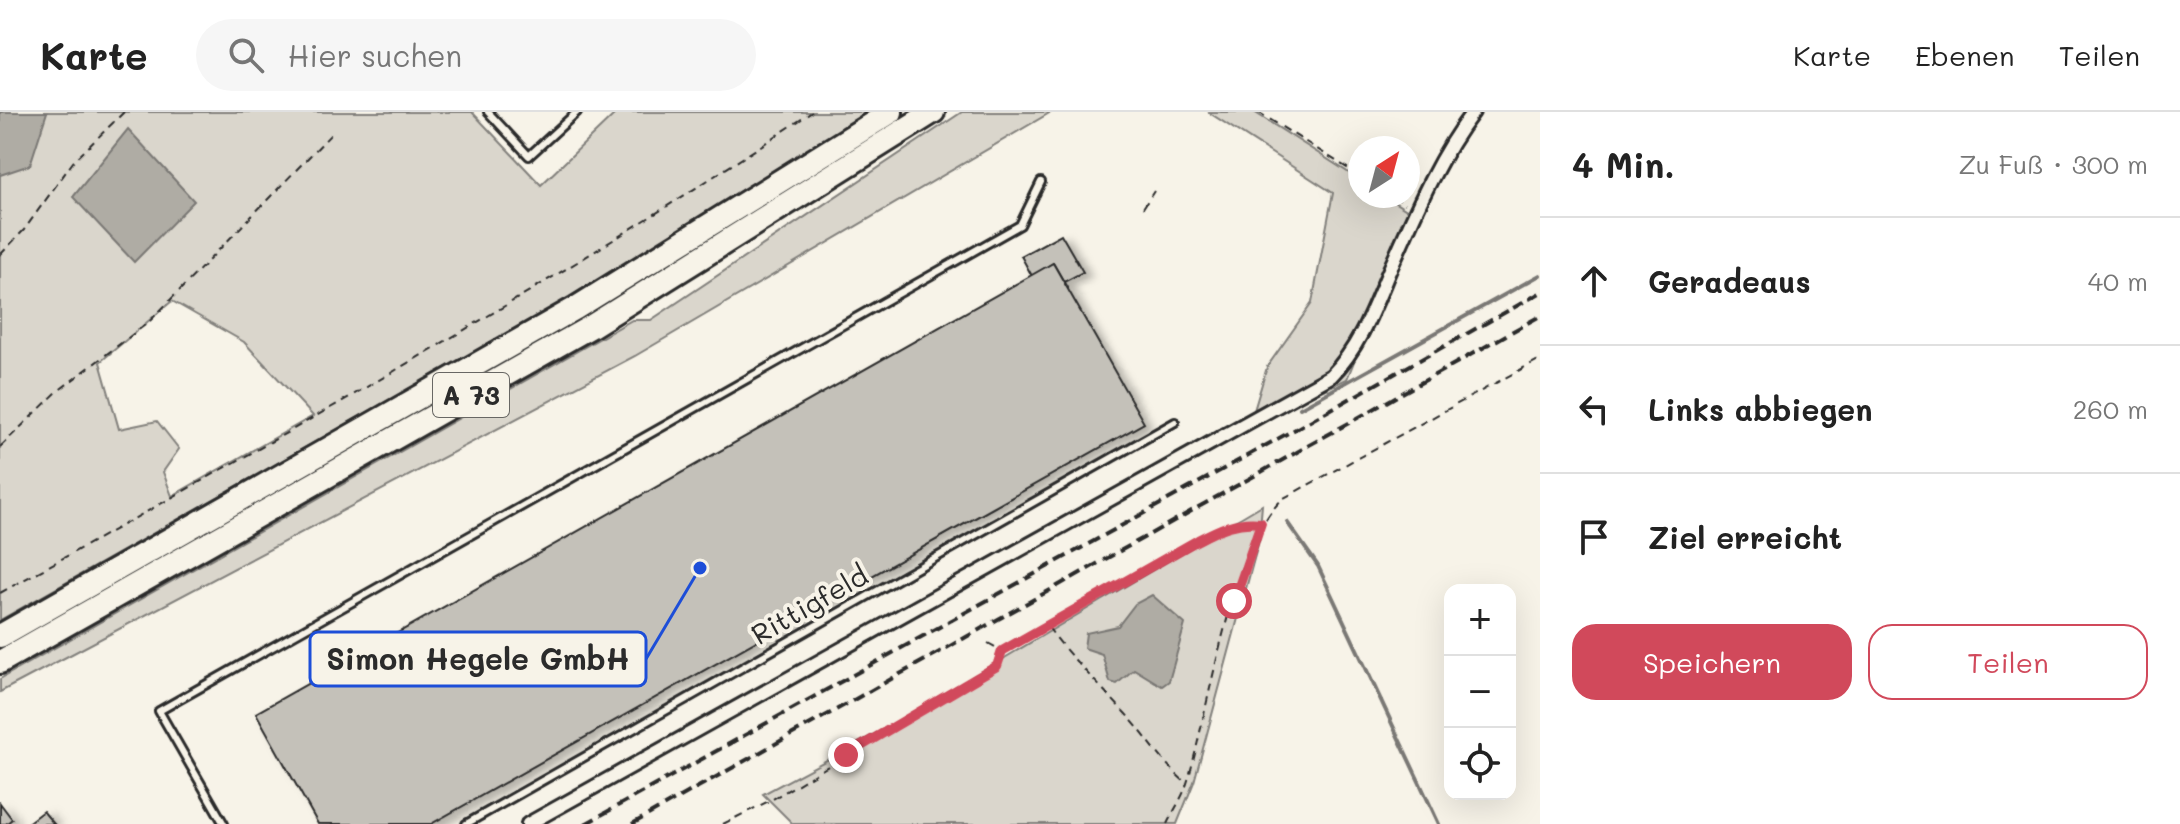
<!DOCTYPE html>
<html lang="de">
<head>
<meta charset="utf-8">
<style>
  :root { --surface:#fff; --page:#f6f6f6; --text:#222; --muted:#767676; --line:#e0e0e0; --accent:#d1495b }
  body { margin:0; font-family:Mali,sans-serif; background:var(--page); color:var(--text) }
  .controls { position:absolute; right:24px; bottom:24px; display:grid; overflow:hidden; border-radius:16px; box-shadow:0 8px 32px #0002 }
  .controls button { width:72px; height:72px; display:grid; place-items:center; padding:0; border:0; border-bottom:2px solid var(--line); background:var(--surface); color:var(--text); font:40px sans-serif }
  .compass { position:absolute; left:1348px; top:24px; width:72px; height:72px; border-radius:50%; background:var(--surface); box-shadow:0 8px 32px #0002; rotate:36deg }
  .stop { position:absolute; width:24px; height:24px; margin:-18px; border:6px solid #d1495b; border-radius:50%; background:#fff }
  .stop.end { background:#d1495b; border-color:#fff; box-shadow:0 2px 8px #0008 }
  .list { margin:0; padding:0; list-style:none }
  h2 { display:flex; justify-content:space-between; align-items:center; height:104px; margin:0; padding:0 32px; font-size:34px }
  h2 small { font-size:26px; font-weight:400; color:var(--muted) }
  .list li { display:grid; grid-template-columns:52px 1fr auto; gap:24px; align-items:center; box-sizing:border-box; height:128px; padding:0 32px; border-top:2px solid var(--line) }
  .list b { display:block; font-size:30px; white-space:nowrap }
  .list em { font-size:26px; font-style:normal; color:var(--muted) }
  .actions { display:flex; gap:16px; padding:24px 32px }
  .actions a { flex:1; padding:18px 0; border:2px solid var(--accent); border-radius:24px; text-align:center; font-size:28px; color:var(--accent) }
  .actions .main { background:var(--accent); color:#fff }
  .icon { flex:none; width:44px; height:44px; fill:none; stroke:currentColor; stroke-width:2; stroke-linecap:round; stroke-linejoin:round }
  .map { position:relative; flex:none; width:1540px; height:712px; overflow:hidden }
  header { display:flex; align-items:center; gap:48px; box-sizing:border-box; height:112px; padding:0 40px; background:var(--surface); border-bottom:2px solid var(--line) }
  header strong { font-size:38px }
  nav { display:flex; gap:44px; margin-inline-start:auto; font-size:28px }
  .search { width:560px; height:72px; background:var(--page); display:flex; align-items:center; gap:20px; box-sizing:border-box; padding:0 28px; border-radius:44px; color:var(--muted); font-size:30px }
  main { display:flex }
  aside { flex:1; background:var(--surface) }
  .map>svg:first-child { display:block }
  .green { fill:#dad6cc; stroke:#82807c; stroke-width:2; fill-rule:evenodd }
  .water { fill:#afaca4; stroke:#7a7874; stroke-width:2 }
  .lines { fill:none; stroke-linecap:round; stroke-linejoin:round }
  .stream { stroke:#7a7874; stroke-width:4 }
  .building { fill:#c4c1b9; stroke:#2b2b2b; stroke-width:2; filter:url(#shadow) }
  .service-casing { stroke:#2b2b2b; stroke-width:12 }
  .minor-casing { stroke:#2b2b2b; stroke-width:18 }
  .motorway-casing { stroke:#2b2b2b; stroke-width:28 }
  .path { stroke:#2b2b2b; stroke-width:2; stroke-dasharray:8 6; stroke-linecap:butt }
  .service { stroke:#f7f3e8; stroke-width:6 }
  .minor { stroke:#f7f3e8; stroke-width:12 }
  .motorway { stroke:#f7f3e8; stroke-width:22 }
  .rail { stroke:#2b2b2b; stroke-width:4; stroke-dasharray:12 6; stroke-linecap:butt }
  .route { stroke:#d1495b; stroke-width:10 }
  .labels { text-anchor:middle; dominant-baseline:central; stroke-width:8; stroke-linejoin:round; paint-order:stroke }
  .shield { fill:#f7f3e8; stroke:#686764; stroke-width:2 }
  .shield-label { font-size:26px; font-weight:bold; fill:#2b2b2b }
  .street-label { font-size:28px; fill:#2b2b2b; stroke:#f7f3e8 }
  .leader { fill:none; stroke:#1d4ed8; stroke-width:3 }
  .callout-dot { fill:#1d4ed8; stroke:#f7f3e8; stroke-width:3 }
  .callout { fill:#f7f3e8; stroke:#1d4ed8; stroke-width:3 }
  .callout-label { font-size:30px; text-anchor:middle; font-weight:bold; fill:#2b2b2b }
</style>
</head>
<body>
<header>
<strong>Karte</strong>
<div class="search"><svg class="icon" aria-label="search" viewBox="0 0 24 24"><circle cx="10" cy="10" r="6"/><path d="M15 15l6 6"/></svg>Hier suchen</div>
<nav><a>Karte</a><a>Ebenen</a><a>Teilen</a></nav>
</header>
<main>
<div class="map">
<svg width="1540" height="712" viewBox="0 0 1540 712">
  <defs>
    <filter id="shadow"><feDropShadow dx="8" dy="4.5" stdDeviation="4" flood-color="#0004"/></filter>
  </defs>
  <rect width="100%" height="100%" fill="#f7f3e8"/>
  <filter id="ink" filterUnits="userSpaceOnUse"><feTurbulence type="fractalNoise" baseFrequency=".0125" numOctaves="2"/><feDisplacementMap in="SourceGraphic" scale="16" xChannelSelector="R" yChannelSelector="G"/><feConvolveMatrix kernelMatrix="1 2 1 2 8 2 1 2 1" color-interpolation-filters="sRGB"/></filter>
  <g filter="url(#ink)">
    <!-- green -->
    <g class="green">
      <path d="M 0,0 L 472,0 L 541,73 L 617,0 L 869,0 L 608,164 L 0,508 ZM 172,189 L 244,230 L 313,304 L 172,384 L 163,360 L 179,337 L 157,309 L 119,317 L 100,250 Z"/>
      <polygon points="962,0 1051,0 635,244 0,580 0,567 632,208 651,208"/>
      <polygon points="1208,0 1254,0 1360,68 1360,84 1384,84 1413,102 1347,267 1250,312 1267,255 1312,191 1333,81"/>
      <polygon points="1262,393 1259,428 1194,670 1177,712 793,712 763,682 885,617"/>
    </g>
    <!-- water -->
    <g class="water">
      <polygon points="0,0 47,0 30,53 0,63"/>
      <polygon points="128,17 194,89 134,150 73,85"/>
      <polygon points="1152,483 1185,512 1169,569 1162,574 1134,557 1117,572 1110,570 1102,542 1084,536 1086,521 1118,514 1135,492"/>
    </g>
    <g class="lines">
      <!-- stream -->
      <g class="stream">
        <polyline points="1300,296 1540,163"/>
        <polyline points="1287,410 1318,454 1439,712"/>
      </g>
    </g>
    <!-- building -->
    <g class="building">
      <polygon points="1061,122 1083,160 1064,170 1053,151 1032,164 1021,144"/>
      <polygon points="1053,151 1144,311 431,712 318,712 256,601"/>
      <polygon points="0,691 12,707 6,712 0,712"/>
      <polygon points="43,699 54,712 26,712"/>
    </g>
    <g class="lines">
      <!-- service casing -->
      <g class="service-casing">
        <g id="service">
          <polyline points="488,0 529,44 577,0"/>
          <polyline points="224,712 159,599 1020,113 1041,70"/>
          <polyline points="466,712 1175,310"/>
        </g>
      </g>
      <!-- minor casing -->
      <g class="minor-casing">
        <path id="minor" d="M 528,712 L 1331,264 C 1360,235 1374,195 1390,157 C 1414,103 1437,47 1473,0"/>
      </g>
      <!-- motorway casing -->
      <g class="motorway-casing">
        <g id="motorway">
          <polyline points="0,524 576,196 891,0"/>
          <polyline points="0,550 590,215 933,0"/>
        </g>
      </g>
      <!-- path -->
      <g class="path">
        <polyline points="1258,0 1360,64"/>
        <polyline points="1393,84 1405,92"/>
        <polyline points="1143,96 1154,79"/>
        <polyline points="0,143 24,118 73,50 124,0"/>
        <polyline points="0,335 58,279 149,210 333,20"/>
        <path d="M 0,481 C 275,329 551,175 812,0"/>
        <path d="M 1048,515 C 1070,546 1098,571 1124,600 C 1146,623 1161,650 1186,671"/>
        <polyline points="988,531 1002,539 1016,533 1221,415 1247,409 1260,411"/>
        <polyline points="723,712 771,688 997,554 1002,539"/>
        <path d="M 1167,712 C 1174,698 1184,683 1188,668 C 1208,601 1233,427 1284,386 L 1540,247"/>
      </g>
      <!-- service -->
      <use href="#service" class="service"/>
      <!-- minor -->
      <use href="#minor" class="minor"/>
      <!-- motorway -->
      <use href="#motorway" class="motorway"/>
      <!-- rail -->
      <g class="rail">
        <polyline points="585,712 1540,181"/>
        <polyline points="632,712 1540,204"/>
      </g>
    </g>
  </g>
  <g class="lines" filter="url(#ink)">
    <!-- route -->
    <path class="route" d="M 846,643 L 997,554 L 1002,539 L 1198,428 C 1219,417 1237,408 1261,411 L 1234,489"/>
  </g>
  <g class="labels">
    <!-- shield labels -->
    <rect class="shield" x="433" y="261" width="76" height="44" rx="6"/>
    <g class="shield-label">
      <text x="471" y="283">A 73</text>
    </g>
    <!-- street labels -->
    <g class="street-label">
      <text transform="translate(809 492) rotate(-30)">Rittigfeld</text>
    </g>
  </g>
  <!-- callouts -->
  <path class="leader" d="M700 456L646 547"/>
  <circle class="callout-dot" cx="700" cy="456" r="8"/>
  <rect class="callout" x="310" y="520" width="336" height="54" rx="8"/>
  <g class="callout-label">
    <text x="478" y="558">Simon Hegele GmbH</text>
  </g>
</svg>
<div class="controls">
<button>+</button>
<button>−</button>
<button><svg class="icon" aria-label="locate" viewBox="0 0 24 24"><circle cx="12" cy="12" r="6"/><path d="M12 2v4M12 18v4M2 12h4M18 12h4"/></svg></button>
</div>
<svg class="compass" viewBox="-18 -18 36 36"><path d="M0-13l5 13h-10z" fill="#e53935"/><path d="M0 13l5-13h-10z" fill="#767676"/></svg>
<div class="stop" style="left:1234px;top:489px"></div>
<div class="stop end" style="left:846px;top:643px"></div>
</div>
<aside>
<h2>4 Min.<small>Zu Fuß · 300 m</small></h2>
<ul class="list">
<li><svg class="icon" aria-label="ahead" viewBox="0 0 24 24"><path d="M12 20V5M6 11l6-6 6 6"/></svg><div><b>Geradeaus</b></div><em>40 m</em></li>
<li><svg class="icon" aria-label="left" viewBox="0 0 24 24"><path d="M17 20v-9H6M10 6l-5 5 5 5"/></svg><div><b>Links abbiegen</b></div><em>260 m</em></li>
<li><svg class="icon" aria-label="arrive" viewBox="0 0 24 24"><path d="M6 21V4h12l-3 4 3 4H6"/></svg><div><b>Ziel erreicht</b></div></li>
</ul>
<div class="actions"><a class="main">Speichern</a><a>Teilen</a></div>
</aside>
</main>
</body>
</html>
